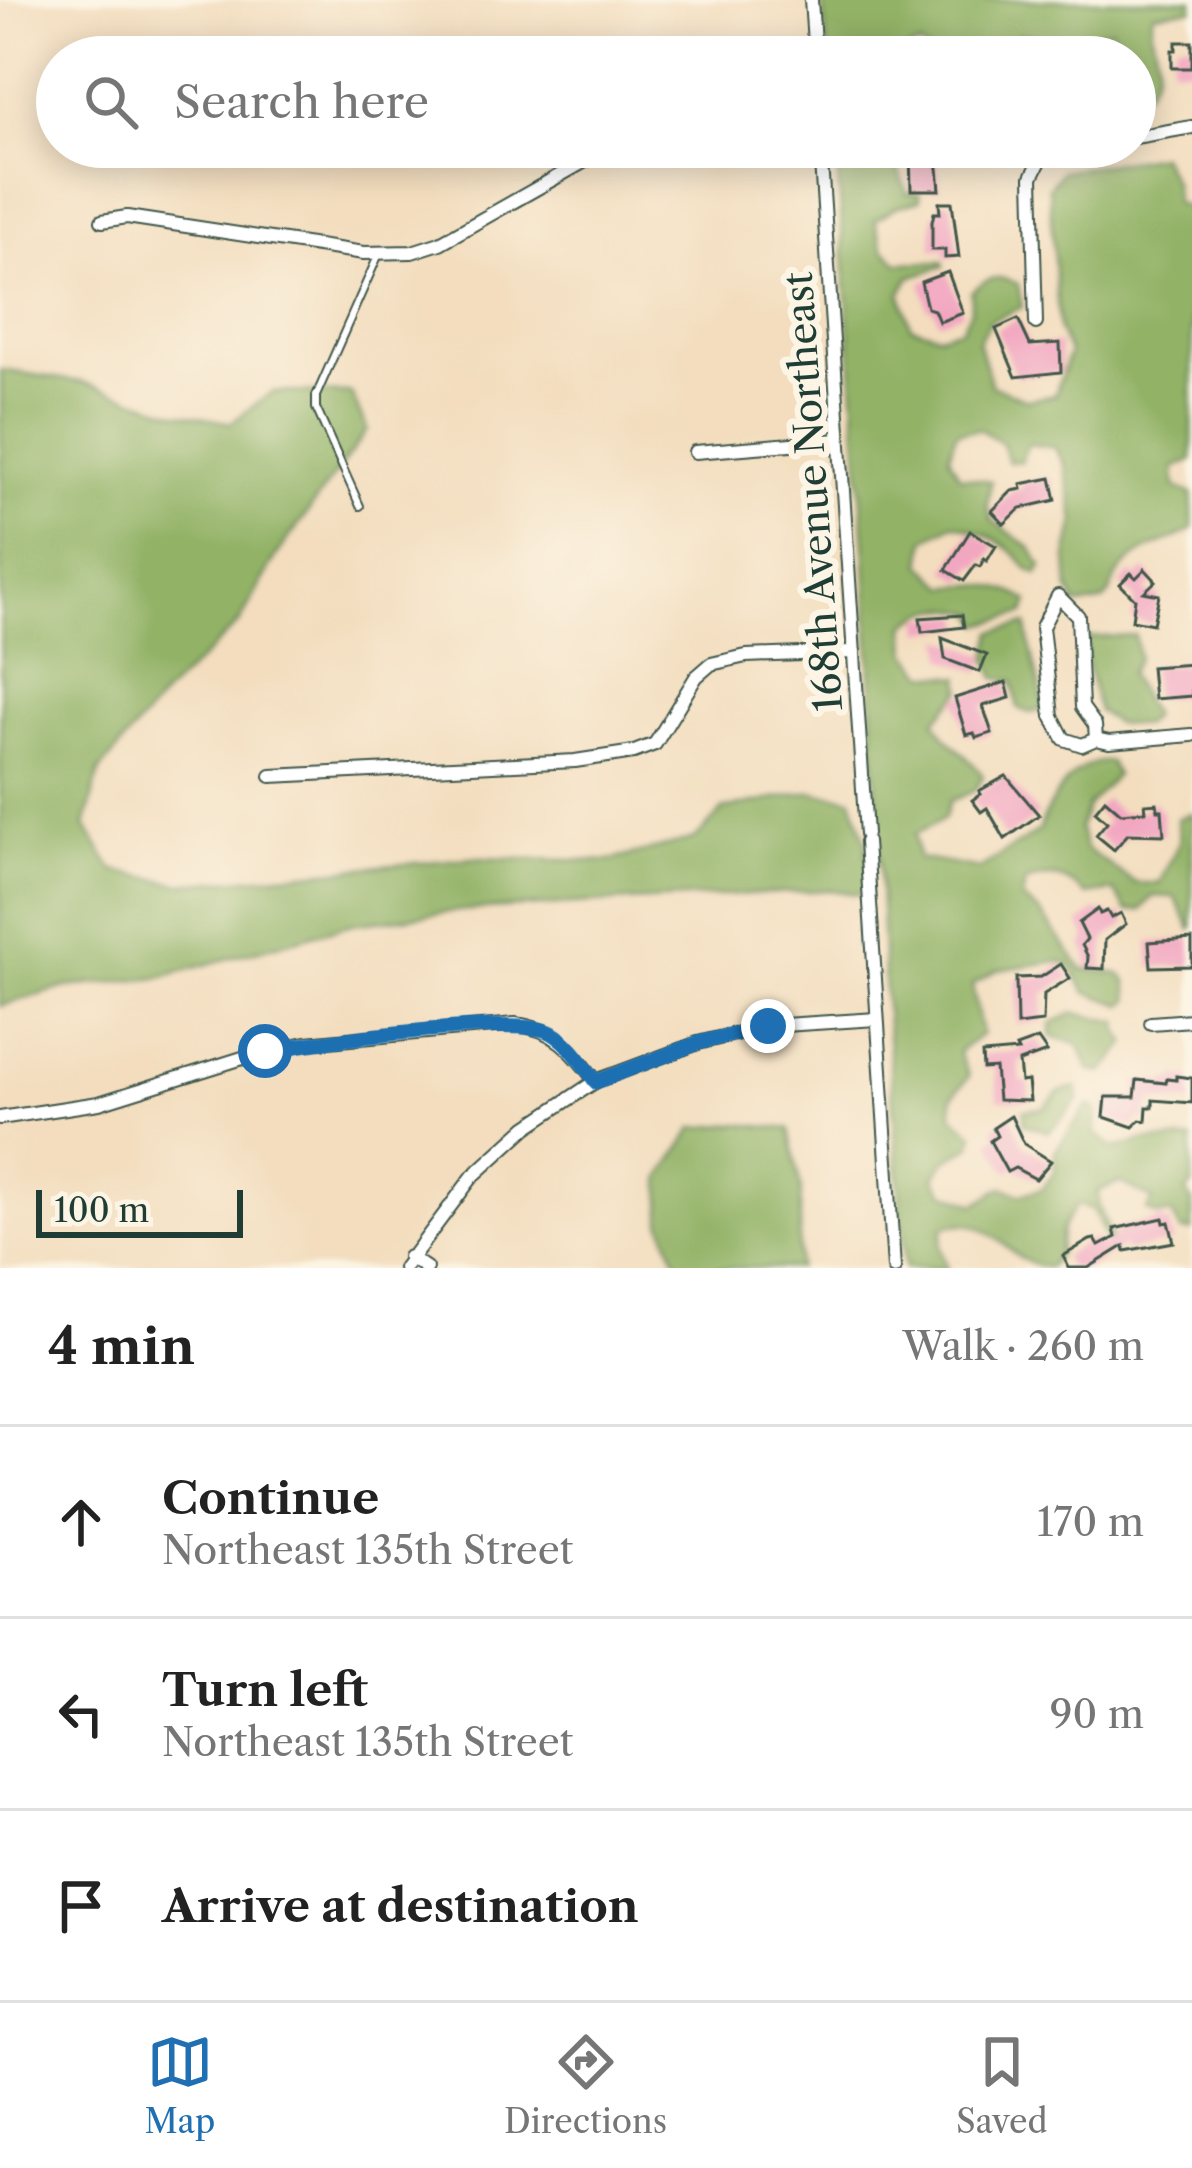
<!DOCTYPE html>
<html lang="en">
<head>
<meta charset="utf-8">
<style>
  :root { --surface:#fff; --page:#f6f6f6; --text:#222; --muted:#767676; --line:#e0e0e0; --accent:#1f6fb2 }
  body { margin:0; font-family:"Libre Caslon Text",serif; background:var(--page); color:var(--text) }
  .scale { position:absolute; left:36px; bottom:30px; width:207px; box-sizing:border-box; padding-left:12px; border:6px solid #1f3d34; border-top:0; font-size:33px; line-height:42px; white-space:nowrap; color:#1f3d34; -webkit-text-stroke:9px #fcf5e5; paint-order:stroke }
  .stop { position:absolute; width:36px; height:36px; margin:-27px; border:9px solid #1f6fb2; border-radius:50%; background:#fff }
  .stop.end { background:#1f6fb2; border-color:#fff; box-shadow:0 3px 12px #0008 }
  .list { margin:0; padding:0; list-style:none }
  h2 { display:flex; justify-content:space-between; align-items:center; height:156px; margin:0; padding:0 48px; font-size:51px }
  h2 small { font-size:39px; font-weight:400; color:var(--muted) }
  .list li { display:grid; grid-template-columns:78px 1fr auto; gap:36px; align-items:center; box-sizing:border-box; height:192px; padding:0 48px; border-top:3px solid var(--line) }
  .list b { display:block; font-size:45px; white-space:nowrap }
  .list p { margin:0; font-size:39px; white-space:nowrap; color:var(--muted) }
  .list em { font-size:39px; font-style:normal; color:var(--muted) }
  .icon { flex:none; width:66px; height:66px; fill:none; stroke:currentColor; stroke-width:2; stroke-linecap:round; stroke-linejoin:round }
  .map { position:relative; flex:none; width:1192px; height:1268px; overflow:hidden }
  .search { position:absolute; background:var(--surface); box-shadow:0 6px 30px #0003; left:36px; right:36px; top:36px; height:132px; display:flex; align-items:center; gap:30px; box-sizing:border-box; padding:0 42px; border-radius:66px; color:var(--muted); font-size:45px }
  .sheet { height:732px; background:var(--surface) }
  nav { display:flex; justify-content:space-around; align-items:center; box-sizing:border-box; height:168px; border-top:3px solid var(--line); background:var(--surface); font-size:33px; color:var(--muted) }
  nav a { display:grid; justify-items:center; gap:6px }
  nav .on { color:var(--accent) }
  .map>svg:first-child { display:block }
  .forest { fill:#92b266; stroke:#58784d; stroke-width:3 }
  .building { fill:#f2a7c1 }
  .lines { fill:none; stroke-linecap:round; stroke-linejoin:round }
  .service-casing { stroke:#3f5549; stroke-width:10 }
  .minor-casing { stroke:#3f5549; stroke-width:16 }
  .service { stroke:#fff; stroke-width:6 }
  .minor { stroke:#fff; stroke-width:12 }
  .route { stroke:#1f6fb2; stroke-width:15 }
  .labels { text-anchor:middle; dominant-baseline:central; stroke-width:12; stroke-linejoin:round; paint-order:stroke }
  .street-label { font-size:39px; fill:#1f3d34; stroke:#fcf5e5 }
</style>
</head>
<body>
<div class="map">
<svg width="1192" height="1268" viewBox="0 0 1192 1268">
  <rect width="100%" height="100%" fill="#fcf5e5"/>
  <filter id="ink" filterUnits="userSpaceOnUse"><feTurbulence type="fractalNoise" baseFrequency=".00833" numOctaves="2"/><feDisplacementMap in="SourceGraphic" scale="24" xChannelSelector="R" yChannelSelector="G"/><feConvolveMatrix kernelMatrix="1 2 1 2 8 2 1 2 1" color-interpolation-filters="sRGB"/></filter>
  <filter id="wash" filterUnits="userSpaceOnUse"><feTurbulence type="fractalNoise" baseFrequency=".004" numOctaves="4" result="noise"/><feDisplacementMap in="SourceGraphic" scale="48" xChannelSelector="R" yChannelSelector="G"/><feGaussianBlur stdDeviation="2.7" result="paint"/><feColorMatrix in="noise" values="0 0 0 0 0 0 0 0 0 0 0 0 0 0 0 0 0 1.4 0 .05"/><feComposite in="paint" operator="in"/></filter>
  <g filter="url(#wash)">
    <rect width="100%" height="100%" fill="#f3ddbe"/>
    <!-- forest -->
    <g class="forest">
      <path d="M 822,0 L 1192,0 L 1192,9 L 1153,13 C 1146,52 1173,54 1143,95 L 1135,95 L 1135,57 L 1111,29 L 1071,39 L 1018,34 L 1011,53 C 980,56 946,65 920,46 L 882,57 L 828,57 Z"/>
      <path d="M 836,147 L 899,147 L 899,173 L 907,193 L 920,194 L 920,200 L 896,207 L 875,220 L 883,248 L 898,263 L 943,262 L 944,266 L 910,277 L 901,294 L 910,326 L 939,335 L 962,328 L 971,310 L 971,292 C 988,276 997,275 1018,284 L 1022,307 L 990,321 L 978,341 L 991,385 L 1027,400 L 1055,395 L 1069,353 L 1059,330 L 1049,187 L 1062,171 L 1160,155 L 1173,182 L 1175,203 L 1192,209 L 1192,460 L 1174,468 L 1175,487 L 1192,494 L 1192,529 C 1170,545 1148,542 1124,567 C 1102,590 1122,604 1076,605 L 1069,590 L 1067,557 L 1075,521 L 1065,465 L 1054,447 L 1028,444 L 1021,461 L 1008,462 L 1002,443 L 979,429 L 956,432 L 949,456 L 959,476 L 991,481 L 987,505 L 992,520 L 1031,548 L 1042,566 L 1038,574 C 1026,570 1025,564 1016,555 C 998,538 976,529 953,524 L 926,539 L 922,564 L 947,587 C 979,583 1001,584 1029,601 L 1025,613 L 981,625 L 976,613 C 946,605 930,606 906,625 L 908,652 L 926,674 L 961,677 L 962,690 L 935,721 C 948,745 967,753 983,776 L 974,791 L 950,801 L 944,819 L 915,834 L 918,858 L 980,869 L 1040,830 C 1047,801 1077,758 1110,762 L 1116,775 L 1088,805 L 1079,828 L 1086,849 L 1135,883 L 1159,884 L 1180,841 L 1177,819 L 1192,813 L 1192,931 L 1175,897 L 1153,896 L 1141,910 L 1127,911 L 1114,891 L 1086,895 C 1065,875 1052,873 1025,882 L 1022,899 L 1042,914 L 1082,969 L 1120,974 L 1127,982 L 1130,1000 L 1123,1005 L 1086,992 L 1069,964 L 1058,961 L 997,970 L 972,985 L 982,1034 L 958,1052 L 969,1076 L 952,1097 L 952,1114 L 974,1134 L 971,1146 L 944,1161 L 935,1177 L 944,1192 L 976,1204 L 1003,1187 L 1020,1195 L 1042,1189 L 1055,1172 L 1055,1151 L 1089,1105 L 1097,1110 L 1096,1134 L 1114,1149 L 1144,1141 L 1192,1140 L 1192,1186 L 1186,1192 L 1192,1202 L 1192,1231 L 1181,1231 L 1172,1214 L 1157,1215 L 1147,1210 L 1153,1200 L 1120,1182 L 1098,1191 L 1099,1206 L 1112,1239 L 1107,1242 L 1093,1209 L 1077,1205 L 1062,1228 L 1058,1254 L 1049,1267 C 1008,1268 992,1208 943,1228 L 940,1247 L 947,1268 L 905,1268 L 885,996 L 866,559 Z"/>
      <polygon points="1,370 82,382 175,412 231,423 273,392 351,393 367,430 276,556 240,622 165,693 99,772 85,826 114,871 181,884 473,858 608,861 695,839 724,809 810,792 852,798 866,842 869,896 830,890 466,910 352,924 158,978 66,987 0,1006"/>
      <path d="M 1027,624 C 1029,654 1041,679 1043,709 L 1030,713 L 1018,708 L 1013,681 L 996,678 L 988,659 L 993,632 Z"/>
      <polygon points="1135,635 1138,658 1129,674 1152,716 1142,725 1116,724 1098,711 1086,659 1087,638"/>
      <polygon points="1074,1013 1119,1022 1120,1033 1127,1043 1103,1073 1090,1071 1079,1044 1051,1036 1052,1023"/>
      <polygon points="1077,1088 1079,1099 1049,1132 1024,1124 1024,1110 1044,1108 1059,1092"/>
      <polygon points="738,1124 789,1129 801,1189 798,1268 679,1268 662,1222 661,1178 694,1128"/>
    </g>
    <g id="blocks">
      <!-- building -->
      <g class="building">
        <polygon points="1176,42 1192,42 1192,68 1172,68 1172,50 1176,50"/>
        <polygon points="910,147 936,147 940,190 911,190"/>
        <polygon points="939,202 952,202 959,257 945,258 945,250 932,250 932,222 934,213 940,213"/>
        <polygon points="948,272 963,313 939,322 934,310 927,308 921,282"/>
        <polygon points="1018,319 1030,345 1060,343 1061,372 1016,377 996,329"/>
        <polygon points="1051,478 1056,500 1021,508 1004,524 992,511 1012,491 1022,489 1021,484"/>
        <polygon points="970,531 996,546 987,561 984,559 980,567 976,565 964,581 946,570"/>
        <polygon points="1145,569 1156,581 1144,592 1159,595 1153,624 1132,620 1135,599 1120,584 1131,573 1136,578"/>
        <polygon points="962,615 964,627 922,632 920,618"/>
        <polygon points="942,638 987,655 980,672 945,659"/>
        <polygon points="1192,664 1192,696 1154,699 1151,667"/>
        <polygon points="1006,682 1010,698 983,706 992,733 976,738 974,733 966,735 955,698"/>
        <polygon points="1006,776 1039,815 1005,839 987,808 981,812 972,800 981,794 979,791"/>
        <polygon points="1105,799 1121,813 1146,811 1145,804 1157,803 1158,810 1162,810 1164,835 1128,834 1114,850 1096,835 1107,822 1095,811"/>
        <polygon points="1098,909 1100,914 1107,911 1111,918 1121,913 1126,924 1105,940 1104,969 1087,968 1088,957 1082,945 1087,939 1079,923"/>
        <polygon points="1192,939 1192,966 1151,967 1149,942"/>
        <polygon points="1061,964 1070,978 1044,994 1043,1022 1017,1025 1016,978 1041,977"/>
        <polygon points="1038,1039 1047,1052 1019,1062 1021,1082 1028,1081 1030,1101 998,1100 995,1068 983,1069 982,1054 1018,1051 1016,1047"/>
        <polygon points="1176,1076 1192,1078 1192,1103 1153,1100 1153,1107 1147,1107 1146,1121 1140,1120 1133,1127 1104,1117 1106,1097 1135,1097 1137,1080 1166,1083 1167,1079 1176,1080"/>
        <polygon points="1011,1116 1024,1144 1051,1161 1036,1179 1015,1168 1007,1172 990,1141 997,1136 993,1128"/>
        <polygon points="1163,1218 1164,1223 1169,1222 1174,1242 1125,1251 1124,1246 1088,1268 1069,1268 1063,1256 1090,1240 1095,1239 1099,1246 1116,1237 1114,1229"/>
      </g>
    </g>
  </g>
  <g filter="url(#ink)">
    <use href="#blocks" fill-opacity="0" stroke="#3f5549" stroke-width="3"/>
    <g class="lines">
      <!-- service casing -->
      <g class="service-casing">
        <polyline id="service" points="360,506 316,408 316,396 378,256"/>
      </g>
      <!-- minor casing -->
      <g class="minor-casing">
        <g id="minor">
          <polyline points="811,0 815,57"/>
          <polyline points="1135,137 1192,127"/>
          <polyline points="820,147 866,834"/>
          <polyline points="102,221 127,217 364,253 412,252 440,243 610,147"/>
          <polyline points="1036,323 1032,177 1043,155 1070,147"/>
          <polyline points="695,452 839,440"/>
          <polyline points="1096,739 1095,725 1082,707 1078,616 1058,596 1042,627 1052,716 1064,739 1082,745 1096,739 1109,742 1192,735"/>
          <polyline points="271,776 575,761 634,752 655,744 696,677 711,664 746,656 854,652"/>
          <polyline points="866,842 894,1268"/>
          <polyline points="1151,1023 1192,1020"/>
          <path d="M 0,1118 L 99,1103 L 265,1051 L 306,1043 L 515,1024 C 556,1029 572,1051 596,1081 L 698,1043 L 768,1026 L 877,1019"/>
          <polyline points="409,1257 426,1268"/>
          <polyline points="404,1268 473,1176 527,1127 596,1081"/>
        </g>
      </g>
      <!-- service -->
      <use href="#service" class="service"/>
      <!-- minor -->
      <use href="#minor" class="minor"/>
    </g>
  </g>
  <g class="lines" filter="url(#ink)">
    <!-- route -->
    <path class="route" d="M 265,1051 C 312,1042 518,1014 552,1033 C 571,1044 583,1065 596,1082 L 698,1043 L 768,1026"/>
  </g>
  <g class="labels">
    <!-- street labels -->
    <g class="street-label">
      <text transform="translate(813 492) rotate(-94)">168th Avenue Northeast</text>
    </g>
  </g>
</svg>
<div class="scale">100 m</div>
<div class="stop" style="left:265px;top:1051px"></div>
<div class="stop end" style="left:768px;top:1026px"></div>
<div class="search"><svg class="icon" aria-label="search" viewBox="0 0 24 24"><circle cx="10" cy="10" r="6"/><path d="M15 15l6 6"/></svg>Search here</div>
</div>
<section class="sheet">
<h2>4 min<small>Walk · 260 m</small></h2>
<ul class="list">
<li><svg class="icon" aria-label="ahead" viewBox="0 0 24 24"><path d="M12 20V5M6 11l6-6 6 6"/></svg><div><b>Continue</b><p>Northeast 135th Street</p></div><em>170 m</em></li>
<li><svg class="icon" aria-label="left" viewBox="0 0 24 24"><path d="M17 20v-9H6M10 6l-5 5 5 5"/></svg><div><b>Turn left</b><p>Northeast 135th Street</p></div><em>90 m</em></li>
<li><svg class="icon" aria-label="arrive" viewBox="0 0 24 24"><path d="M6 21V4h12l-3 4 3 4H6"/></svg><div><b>Arrive at destination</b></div></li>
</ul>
</section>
<nav>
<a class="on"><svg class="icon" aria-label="map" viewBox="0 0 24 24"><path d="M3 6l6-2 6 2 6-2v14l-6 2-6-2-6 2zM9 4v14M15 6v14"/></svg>Map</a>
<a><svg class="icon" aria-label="directions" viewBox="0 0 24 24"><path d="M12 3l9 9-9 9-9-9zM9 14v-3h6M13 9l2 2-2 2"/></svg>Directions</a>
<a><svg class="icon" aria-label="saved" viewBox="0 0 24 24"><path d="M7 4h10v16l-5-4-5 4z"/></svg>Saved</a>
</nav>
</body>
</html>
